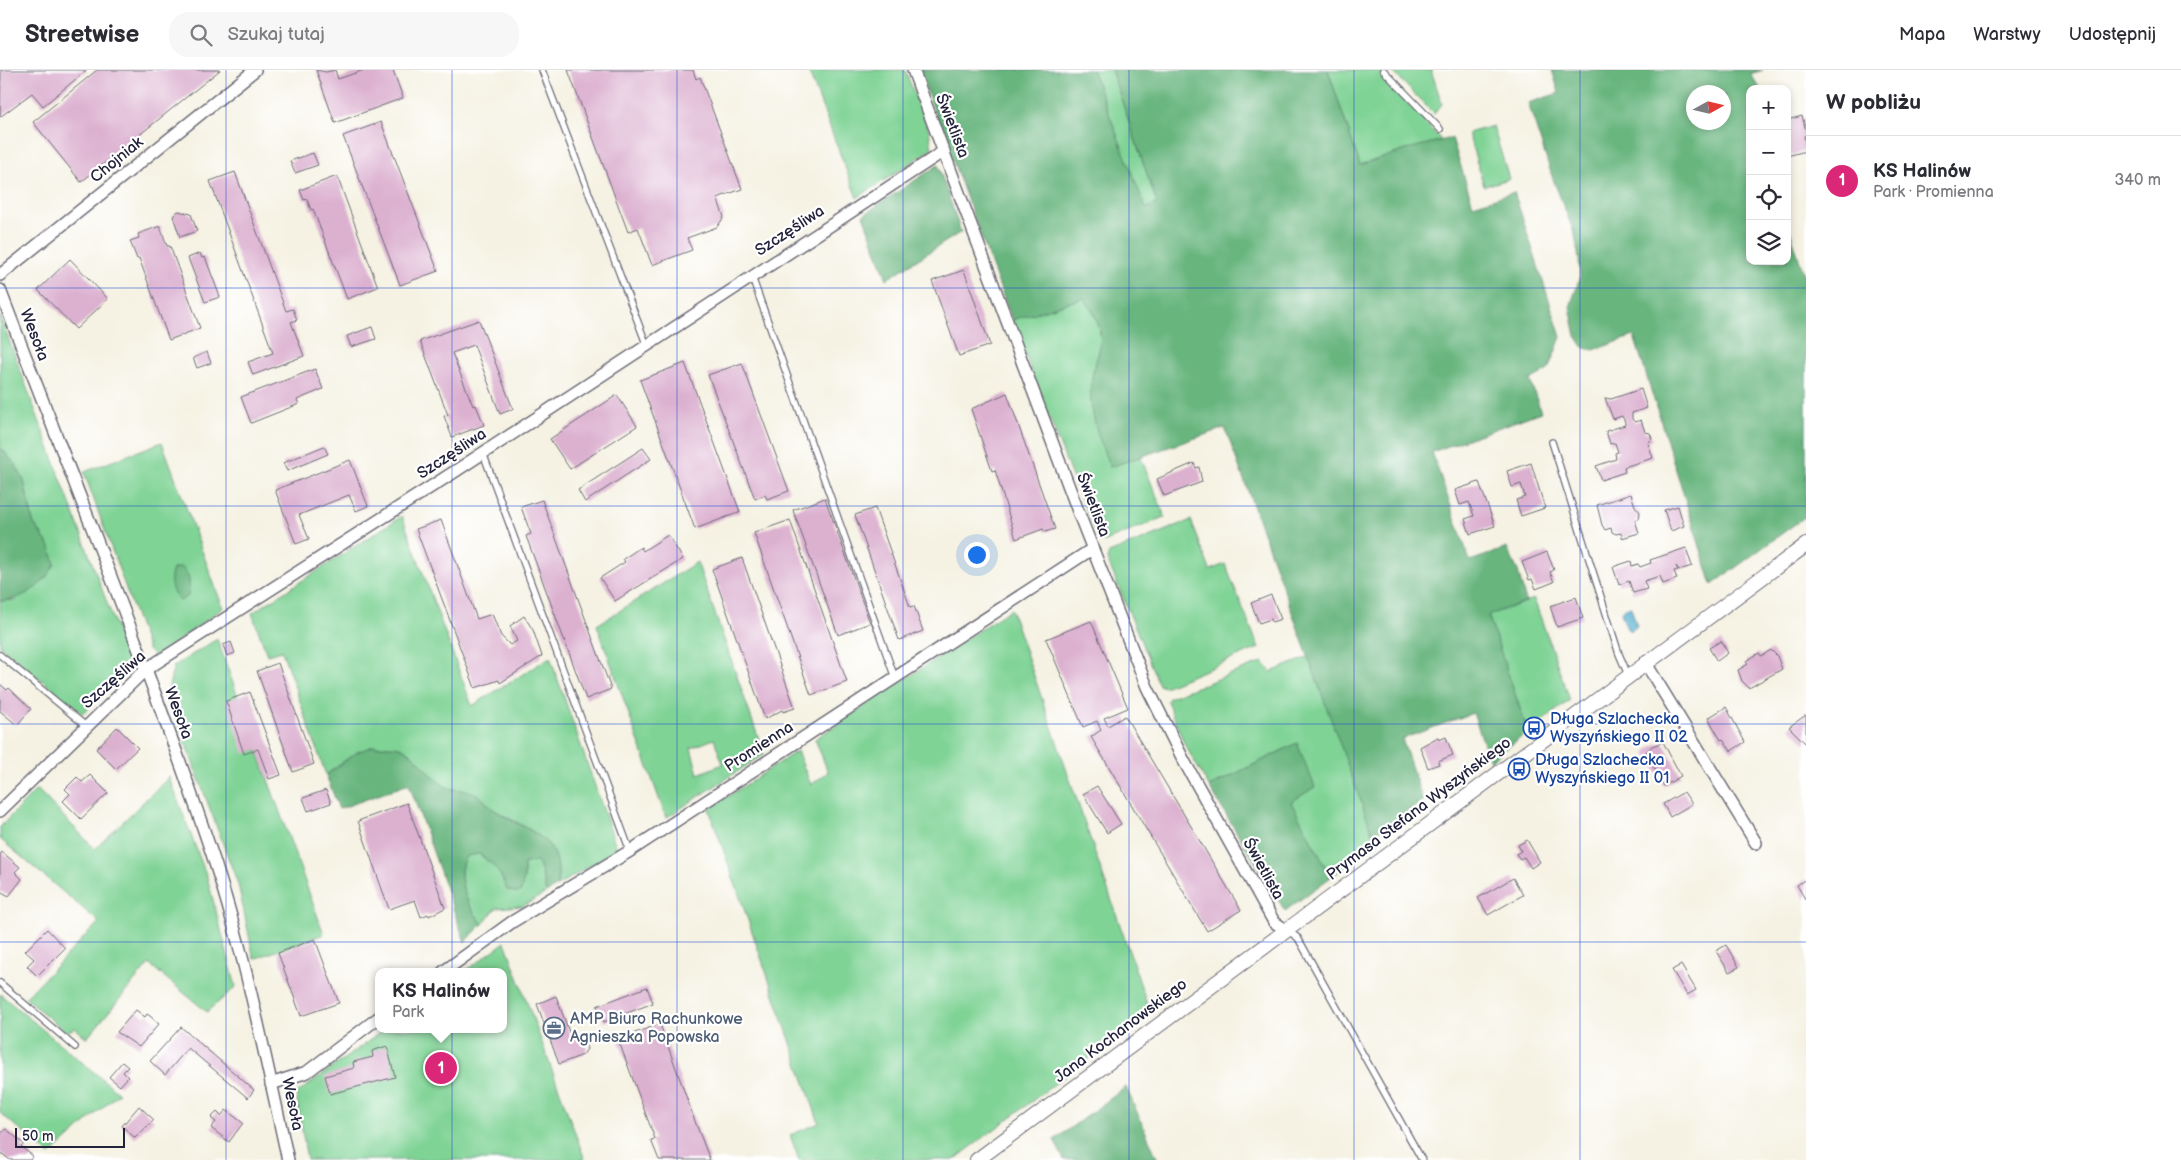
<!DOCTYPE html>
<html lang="pl">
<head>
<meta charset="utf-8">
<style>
  :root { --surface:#fff; --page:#f7f7f7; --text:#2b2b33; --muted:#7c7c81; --line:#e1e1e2; --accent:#db2777 }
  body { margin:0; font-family:"Balsamiq Sans",sans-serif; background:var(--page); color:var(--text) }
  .controls { position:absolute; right:15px; top:15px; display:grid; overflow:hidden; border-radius:10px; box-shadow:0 2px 8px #0003 }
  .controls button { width:45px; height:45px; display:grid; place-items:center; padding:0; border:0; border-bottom:1px solid var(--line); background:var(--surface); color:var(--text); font:25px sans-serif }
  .compass { position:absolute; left:1686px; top:15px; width:45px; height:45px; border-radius:50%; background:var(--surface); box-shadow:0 2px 8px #0003; rotate:82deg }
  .scale { position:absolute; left:15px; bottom:12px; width:110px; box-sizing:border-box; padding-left:5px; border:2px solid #22223b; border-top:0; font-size:14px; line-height:18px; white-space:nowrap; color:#22223b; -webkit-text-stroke:4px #fff; paint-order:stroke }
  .you { position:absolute; left:976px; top:484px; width:18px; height:18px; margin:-12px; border:4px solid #fff; border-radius:50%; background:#1a73e8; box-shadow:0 0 0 8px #1a73e833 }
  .badge { display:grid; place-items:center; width:32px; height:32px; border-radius:50%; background:var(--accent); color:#fff; font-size:16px; font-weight:700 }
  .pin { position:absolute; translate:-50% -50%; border:2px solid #fff; box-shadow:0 1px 5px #0006 }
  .popup { position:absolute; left:375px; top:898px; width:132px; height:65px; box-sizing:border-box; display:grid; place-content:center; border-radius:10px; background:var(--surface); filter:drop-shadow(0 1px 4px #0005); font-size:16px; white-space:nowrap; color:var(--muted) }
  .popup b { font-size:19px; color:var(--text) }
  .popup::after { content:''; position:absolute; left:50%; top:100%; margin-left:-10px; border:10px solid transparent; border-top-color:var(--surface) }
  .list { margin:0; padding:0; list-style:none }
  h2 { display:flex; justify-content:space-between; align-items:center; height:65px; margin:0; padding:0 20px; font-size:21px }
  h2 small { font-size:16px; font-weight:400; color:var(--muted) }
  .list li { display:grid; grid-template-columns:32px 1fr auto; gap:15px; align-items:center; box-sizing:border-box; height:90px; padding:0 20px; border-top:1px solid var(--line) }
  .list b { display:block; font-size:19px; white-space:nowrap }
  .list p { margin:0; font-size:16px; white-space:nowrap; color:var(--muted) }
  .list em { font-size:16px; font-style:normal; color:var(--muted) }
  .icon { flex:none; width:28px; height:28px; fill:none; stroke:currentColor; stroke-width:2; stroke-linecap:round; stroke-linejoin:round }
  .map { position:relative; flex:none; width:1806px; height:1090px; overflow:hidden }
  header { display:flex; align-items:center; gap:30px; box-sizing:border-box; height:70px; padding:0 25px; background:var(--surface); border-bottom:1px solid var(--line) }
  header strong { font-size:24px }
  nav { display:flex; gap:28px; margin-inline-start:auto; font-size:18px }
  .search { width:350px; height:45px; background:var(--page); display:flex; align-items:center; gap:12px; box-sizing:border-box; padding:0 18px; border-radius:20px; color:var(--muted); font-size:19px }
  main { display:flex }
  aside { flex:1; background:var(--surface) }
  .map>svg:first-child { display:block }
  .green { fill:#7fd395; stroke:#507a68; fill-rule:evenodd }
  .forest { fill:#67b57e; stroke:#446c5c; fill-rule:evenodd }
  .water { fill:#4dabcb; stroke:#386683 }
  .building { fill:#dcb1d0 }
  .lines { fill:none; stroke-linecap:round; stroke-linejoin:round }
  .service-casing { stroke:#6c6b76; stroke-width:8 }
  .minor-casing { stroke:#6c6b76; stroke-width:14 }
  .tertiary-casing { stroke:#6c6b76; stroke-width:16 }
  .service { stroke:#fff; stroke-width:5.5 }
  .minor { stroke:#fff; stroke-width:11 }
  .tertiary { stroke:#fff; stroke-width:14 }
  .grid { fill:none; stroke:#1d4ed8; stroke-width:1; stroke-opacity:0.55 }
  .labels { text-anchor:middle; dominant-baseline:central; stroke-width:4.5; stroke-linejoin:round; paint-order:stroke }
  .street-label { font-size:16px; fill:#22223b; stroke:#fff }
  .transit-label { font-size:16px; fill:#164399; stroke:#fff; text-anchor:start }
  .service-label { font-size:16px; fill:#4e5e75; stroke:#fff; text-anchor:start }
</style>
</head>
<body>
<header>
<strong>Streetwise</strong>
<div class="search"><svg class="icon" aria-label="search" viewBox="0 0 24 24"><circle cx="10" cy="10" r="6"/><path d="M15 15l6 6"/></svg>Szukaj tutaj</div>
<nav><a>Mapa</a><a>Warstwy</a><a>Udostępnij</a></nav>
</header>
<main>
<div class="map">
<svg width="1806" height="1090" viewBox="0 0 1806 1090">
  <rect width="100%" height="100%" fill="#fff"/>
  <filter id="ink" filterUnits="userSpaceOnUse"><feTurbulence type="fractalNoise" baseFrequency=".02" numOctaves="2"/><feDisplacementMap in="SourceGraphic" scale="10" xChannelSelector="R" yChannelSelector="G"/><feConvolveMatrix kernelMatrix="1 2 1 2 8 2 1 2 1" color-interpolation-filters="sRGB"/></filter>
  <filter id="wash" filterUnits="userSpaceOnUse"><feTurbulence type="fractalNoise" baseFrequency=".0096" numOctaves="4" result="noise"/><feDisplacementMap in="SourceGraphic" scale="20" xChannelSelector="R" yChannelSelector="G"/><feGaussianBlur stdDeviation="1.12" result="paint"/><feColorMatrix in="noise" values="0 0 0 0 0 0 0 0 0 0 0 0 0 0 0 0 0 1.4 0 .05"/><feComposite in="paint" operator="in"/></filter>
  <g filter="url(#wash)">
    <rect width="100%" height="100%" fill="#f5f2e3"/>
    <!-- green -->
    <g class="green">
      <polygon points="808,0 905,0 929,60 932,79 857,128"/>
      <polygon points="1092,0 1111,0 1157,133 1145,139"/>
      <polygon points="1328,0 1378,0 1441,70 1360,96"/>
      <polygon points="1391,0 1431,0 1442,34 1434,44"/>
      <polygon points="1493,56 1509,109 1484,116 1468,63"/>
      <path d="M 1084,228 C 1119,277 1087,285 1091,330 C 1093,353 1103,375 1110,397 L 1140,385 L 1165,447 L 1103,472 L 1098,469 L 1072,407 L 1012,250 Z"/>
      <polygon points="0,246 131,597 83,644 0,576 0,531 15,530 50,477 33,452 24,411 15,394 0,377"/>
      <polygon points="162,372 223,538 165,580 154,586 148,580 84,402"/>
      <path d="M 402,446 L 472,636 L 550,587 L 617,779 L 557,816 C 565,770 529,760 496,741 C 487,736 484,727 473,723 C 464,719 453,721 444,716 C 430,707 415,680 398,677 C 367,672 348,687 326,705 L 282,581 L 267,585 L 252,543 Z"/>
      <polygon points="1191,450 1210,500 1225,494 1259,578 1164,617 1159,615 1107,489 1109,483"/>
      <path d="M 697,492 L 764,684 L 666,748 L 597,555 ZM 714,669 L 723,694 L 698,704 L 691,678 Z"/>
      <polygon points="1534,529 1570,630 1528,662 1488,545"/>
      <polygon points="1011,539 1150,942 954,1090 799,1090 790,1065 819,1053 709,739 797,681 811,715 828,702 815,669"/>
      <polygon points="217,569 324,864 254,889 238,814 167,624 174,596"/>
      <polygon points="1309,587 1378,773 1331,807 1290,732 1297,673 1209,717 1185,675 1167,631 1170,627 1263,592 1271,602"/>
      <polygon points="169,707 207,807 236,917 207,942 149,894 87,968 75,958 66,962 25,928 99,852 0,769 0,757 37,719 95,779"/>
      <path d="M 479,784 L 498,799 L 507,820 L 524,809 L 524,793 L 537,792 L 541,800 L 546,823 L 523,836 L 496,838 L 483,854 C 468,839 453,805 466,786 Z"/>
      <polygon points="505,872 585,1090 307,1090 296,1024 385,959 504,959 504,902 464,902"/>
      <polygon points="0,924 119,1023 50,1085 0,1043"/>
    </g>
    <!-- forest -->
    <g class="forest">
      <path d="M 919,0 L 1092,0 L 1146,139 L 1157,133 L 1111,0 L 1328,0 L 1360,95 L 1415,77 L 1452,68 L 1473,135 L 1514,122 L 1561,267 L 1548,300 L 1530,310 L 1541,342 L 1432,382 L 1470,491 L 1507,478 L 1518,501 L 1526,532 L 1488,545 L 1528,662 L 1490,691 L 1473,643 L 1402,669 L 1423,731 L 1373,765 L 1225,358 L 1110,397 C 1101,376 1093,353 1091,330 C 1087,285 1119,277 1084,228 L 1012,250 Z"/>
      <path d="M 1552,0 L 1763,0 L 1750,4 L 1761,19 L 1750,19 L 1750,191 L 1787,191 L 1787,151 L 1806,211 L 1806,446 L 1712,515 L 1634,266 L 1594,280 L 1584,278 L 1576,266 L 1570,237 L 1580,207 L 1579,189 L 1575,165 L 1553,109 L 1528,33 L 1559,23 ZM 1694,22 L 1724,22 L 1724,52 L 1694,52 Z"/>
      <polygon points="938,95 961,162 887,209 863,145"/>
      <path d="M 0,377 L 15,394 L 24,411 L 33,452 L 50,477 L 55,494 C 43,516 25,529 0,531 Z"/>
      <path d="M 181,497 C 191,503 190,516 188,526 L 180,531 C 170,523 169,510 173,499 Z"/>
      <polygon points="1297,673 1315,717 1291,732 1331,807 1285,841 1209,717"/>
      <path d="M 373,676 C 380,677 392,675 400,677 C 416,683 429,705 443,715 C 452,721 463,719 472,722 C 484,726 486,735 496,741 C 527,762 566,767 557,816 L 546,823 L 541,800 L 537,792 L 524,793 L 524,808 L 521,821 L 517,823 L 507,820 C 501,803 493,794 479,784 L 466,786 C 453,805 468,839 483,854 L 465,872 L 409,714 L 339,739 L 326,705 L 357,682 Z"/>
      <polygon points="1126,1017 1158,1090 1064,1090 1054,1070"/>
    </g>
    <!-- water -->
    <polygon class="water" points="1631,537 1637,556 1631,561 1627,559 1621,542 1624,538"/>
    <g id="blocks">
      <!-- building -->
      <g class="building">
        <polygon points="87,0 43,36 32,23 0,47 1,0"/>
        <polygon points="97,0 220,0 81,112 33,52"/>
        <polygon points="316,0 326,2 335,0 338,9 364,0 393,0 403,28 335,53"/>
        <polygon points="568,0 693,0 696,9 700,7 742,119 717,128 724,147 717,157 687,168 692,180 652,195 638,158 628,162"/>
        <polygon points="1802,46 1806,61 1806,65 1804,66 1806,81 1787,86 1787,60 1790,59 1787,50"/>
        <polygon points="381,52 438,201 400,215 343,66"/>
        <polygon points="313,83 318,95 295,103 290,91"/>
        <polygon points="235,102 286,241 293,239 297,250 291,252 304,286 253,305 248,292 273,283 210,111"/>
        <polygon points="337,106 378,217 347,229 313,139 311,140 307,129 304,130 300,120"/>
        <polygon points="178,141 191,144 197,161 180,167 173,146"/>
        <polygon points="160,156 167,176 170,176 200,258 169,270 139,188 137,189 130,171 139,168 138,164"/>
        <polygon points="200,183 202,188 205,187 220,227 205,232 188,188"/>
        <polygon points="70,189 108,229 76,259 38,220"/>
        <polygon points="964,200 990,275 959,286 932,211"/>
        <polygon points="479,250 513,339 500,344 474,275 452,283 473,336 476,335 484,355 452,367 444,346 448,345 420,271"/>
        <polygon points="372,257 376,269 351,277 347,266"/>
        <polygon points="207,282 211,293 197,298 193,288"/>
        <polygon points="685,293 740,442 695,459 640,310"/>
        <polygon points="742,293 789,421 767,429 765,425 755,429 708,305"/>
        <polygon points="315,299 323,319 297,330 299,334 251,353 241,327"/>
        <polygon points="1641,319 1647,338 1632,343 1632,349 1635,352 1641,350 1645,362 1650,363 1652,369 1648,373 1653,388 1624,397 1625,402 1601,410 1596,396 1616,389 1615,383 1618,382 1615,373 1610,374 1606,361 1625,355 1625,352 1622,346 1613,349 1605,328 1611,329"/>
        <polygon points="1007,323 1055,459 1045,462 1043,459 1016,469 995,400 992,401 971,339"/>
        <polygon points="617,325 637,356 570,399 550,369"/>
        <polygon points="324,376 328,384 287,401 283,393"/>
        <polygon points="643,378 651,389 585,432 578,420"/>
        <polygon points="350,390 368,436 356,441 349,425 299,445 309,469 296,474 275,420"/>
        <polygon points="1194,393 1196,398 1199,397 1202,412 1164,426 1157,409"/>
        <polygon points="1531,393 1545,438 1521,446 1516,430 1525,427 1521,414 1512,417 1507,401"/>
        <polygon points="1479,412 1495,456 1470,464 1465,449 1474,446 1469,432 1460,435 1455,420"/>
        <polygon points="1631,424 1635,436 1640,442 1639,449 1635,450 1639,463 1622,468 1621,463 1616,464 1612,462 1611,458 1605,460 1602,455 1597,435"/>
        <polygon points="825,428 870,553 838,565 793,440"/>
        <polygon points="542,430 611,619 586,629 526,466 531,464 521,437"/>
        <polygon points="1678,436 1684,456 1671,461 1664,440"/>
        <polygon points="875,438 910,537 914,536 923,561 899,570 855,445"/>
        <polygon points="441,450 477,549 492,544 501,566 510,575 517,571 510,556 524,546 533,560 542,586 500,613 499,610 475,618 416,459"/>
        <polygon points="790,450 847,612 811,625 754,463"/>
        <polygon points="668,465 683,489 615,531 600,508 625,492 623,489 641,477 643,481"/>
        <polygon points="1686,478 1692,496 1679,500 1676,496 1678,500 1674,501 1677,509 1663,514 1660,506 1644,511 1647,519 1633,523 1629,511 1619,515 1613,497 1631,491 1632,496 1638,494 1640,497 1651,493 1650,490"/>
        <polygon points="1547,482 1554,500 1550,502 1554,512 1536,519 1532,509 1529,510 1522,492"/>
        <polygon points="742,488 795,638 783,642 782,640 765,649 712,499"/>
        <polygon points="1271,525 1281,549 1272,552 1271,549 1259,553 1251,533"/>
        <polygon points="1576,527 1583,548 1557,557 1550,536"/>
        <polygon points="1091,551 1128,638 1104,648 1108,656 1125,646 1241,840 1207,861 1091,667 1101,660 1097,651 1083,657 1046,569"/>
        <polygon points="1721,571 1728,583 1717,591 1709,578"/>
        <polygon points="231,572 235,583 227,586 223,575"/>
        <polygon points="1771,580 1777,586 1782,599 1749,618 1742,611 1738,600 1748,594 1746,591 1759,583 1761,586"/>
        <polygon points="278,593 314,694 293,702 257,601"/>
        <polygon points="0,614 7,620 9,618 31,639 17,655 0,641"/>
        <polygon points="250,622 281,705 269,709 258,679 244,684 226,631"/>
        <polygon points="1726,637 1745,672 1731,681 1723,669 1721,670 1708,648"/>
        <polygon points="1806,645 1806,674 1789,657"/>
        <polygon points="117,657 138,678 116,699 96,679"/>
        <polygon points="1438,667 1439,670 1446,667 1453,685 1438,691 1439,694 1428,698 1420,677"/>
        <polygon points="1663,672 1681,706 1664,716 1646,682 1652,676"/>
        <polygon points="90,705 108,723 81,749 63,731 70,724 65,719 77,707 82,712"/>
        <polygon points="1097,716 1121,754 1107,763 1083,724"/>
        <polygon points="326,720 331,733 308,741 303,728"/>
        <polygon points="1684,722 1692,734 1670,747 1663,734"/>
        <polygon points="407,733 445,838 429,846 428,844 421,847 415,830 389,839 358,751"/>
        <polygon points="1527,770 1540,792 1531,798 1524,787 1520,789 1516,784 1521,781 1518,775"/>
        <polygon points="2,782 20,797 15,802 22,809 9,826 0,821 0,785"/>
        <polygon points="1513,808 1523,825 1488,845 1478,828"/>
        <polygon points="1806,809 1806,828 1805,829 1797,815"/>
        <polygon points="47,859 65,878 37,906 27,896 34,889 25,881"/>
        <polygon points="315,869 339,933 301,946 278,883"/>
        <polygon points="1726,875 1739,897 1729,902 1716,881"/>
        <polygon points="1681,895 1696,920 1687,925 1672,900"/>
        <polygon points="647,917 653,933 604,952 597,936"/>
        <polygon points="556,926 572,970 582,966 587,979 583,985 559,994 537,934"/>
        <polygon points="136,940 145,947 147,944 150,946 159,954 139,977 117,962"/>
        <polygon points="660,954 696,1054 710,1090 659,1090 651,1070 655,1069 618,969"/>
        <polygon points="181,957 254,1020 248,1028 188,978 165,1005 150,991"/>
        <polygon points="387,976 395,1007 330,1024 325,1006 354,998 353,992 373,987 372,981"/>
        <polygon points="122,992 128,997 123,1002 128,1007 120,1016 109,1007"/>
        <polygon points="139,1036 154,1050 135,1068 122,1056"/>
        <polygon points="226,1040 243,1053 229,1072 211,1058 216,1052 211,1048 217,1042 221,1046"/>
        <polygon points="6,1059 24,1074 21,1077 33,1086 30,1090 10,1090 0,1082 0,1064"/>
      </g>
    </g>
  </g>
  <g filter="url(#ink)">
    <use href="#blocks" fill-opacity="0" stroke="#6c6b76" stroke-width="1"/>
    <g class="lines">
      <!-- service casing -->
      <g class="service-casing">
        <g id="service">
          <polyline points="542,0 647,276"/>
          <polyline points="1383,0 1440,59"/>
          <polyline points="752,207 895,608"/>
          <polyline points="1552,372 1619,584 1628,605"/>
          <polyline points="483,383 630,781"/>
          <polyline points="0,585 86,656"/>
          <polyline points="1287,860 1298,868 1422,1090"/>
          <polyline points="0,913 75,977"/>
        </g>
      </g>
      <!-- minor casing -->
      <g class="minor-casing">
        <g id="minor">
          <polyline points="913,0 1081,449 1147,617 1184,691 1274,852 1286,860"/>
          <polyline points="0,205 255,0"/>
          <path d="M 0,220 C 71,406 147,592 211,781 C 245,882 265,987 288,1090"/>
          <polyline points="1645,592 1756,773"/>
          <polyline points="0,741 145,600 451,404 944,81"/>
          <polyline points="443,902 512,852 630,781 1092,479"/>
          <polyline points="271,1014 307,1002 378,948"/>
        </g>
      </g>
      <!-- tertiary casing -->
      <g class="tertiary-casing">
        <polyline id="tertiary" points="977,1090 1806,475"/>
      </g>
      <!-- service -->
      <use href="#service" class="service"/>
      <!-- minor -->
      <use href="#minor" class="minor"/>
      <!-- tertiary -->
      <use href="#tertiary" class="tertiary"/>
    </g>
  </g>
  <!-- grid -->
  <path class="grid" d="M 226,0 L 226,1090M 452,0 L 452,1090M 677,0 L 677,1090M 903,0 L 903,1090M 1129,0 L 1129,1090M 1354,0 L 1354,1090M 1580,0 L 1580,1090M 0,218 L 1806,218M 0,436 L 1806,436M 0,654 L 1806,654M 0,872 L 1806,872"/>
  <!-- icons -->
  <defs>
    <g id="bus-ring" transform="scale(1.125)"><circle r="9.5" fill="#fff" stroke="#1a4fb4" stroke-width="1.5"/><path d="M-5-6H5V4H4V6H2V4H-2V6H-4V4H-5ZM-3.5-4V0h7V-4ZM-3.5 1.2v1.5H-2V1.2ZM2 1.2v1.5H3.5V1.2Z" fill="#1a4fb4"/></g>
    <g id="office-ring" transform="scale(1.125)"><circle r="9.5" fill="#fff" stroke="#5c6f8a" stroke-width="1.5"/><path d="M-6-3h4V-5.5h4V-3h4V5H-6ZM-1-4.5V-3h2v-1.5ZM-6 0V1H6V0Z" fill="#5c6f8a"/></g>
  </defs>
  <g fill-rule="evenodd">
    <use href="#bus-ring" x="1534" y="658"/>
    <use href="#bus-ring" x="1519" y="699"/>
    <use href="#office-ring" x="554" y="958"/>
  </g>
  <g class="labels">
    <!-- street labels -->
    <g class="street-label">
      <text transform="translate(952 56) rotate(69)">Świetlista</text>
      <text transform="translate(117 90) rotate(-39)">Chojniak</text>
      <text transform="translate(790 161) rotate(-33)">Szczęśliwa</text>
      <text transform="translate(34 265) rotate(69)">Wesoła</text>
      <text transform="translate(452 384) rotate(-33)">Szczęśliwa</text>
      <text transform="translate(1093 435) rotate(69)">Świetlista</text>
      <text transform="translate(114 610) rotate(-41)">Szczęśliwa</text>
      <text transform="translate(178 643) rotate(70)">Wesoła</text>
      <text transform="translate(759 677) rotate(-33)">Promienna</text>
      <text transform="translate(1419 739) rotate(-37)">Prymasa Stefana Wyszyńskiego</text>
      <text transform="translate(1263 799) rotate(61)">Świetlista</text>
      <text transform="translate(1121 961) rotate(-37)">Jana Kochanowskiego</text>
      <text transform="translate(292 1034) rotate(78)">Wesoła</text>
    </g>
    <!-- transit labels -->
    <g class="transit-label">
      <text x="1550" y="649">Długa Szlachecka<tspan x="1550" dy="18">Wyszyńskiego II 02</tspan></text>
      <text x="1535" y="690">Długa Szlachecka<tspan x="1535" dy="18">Wyszyńskiego II 01</tspan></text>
    </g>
    <!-- service labels -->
    <g class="service-label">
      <text x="570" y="949">AMP Biuro Rachunkowe<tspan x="570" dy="18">Agnieszka Popowska</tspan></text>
    </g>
  </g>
</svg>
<div class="controls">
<button>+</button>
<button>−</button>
<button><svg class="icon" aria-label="locate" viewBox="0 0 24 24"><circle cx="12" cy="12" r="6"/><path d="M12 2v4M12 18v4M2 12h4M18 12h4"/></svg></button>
<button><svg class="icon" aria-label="layers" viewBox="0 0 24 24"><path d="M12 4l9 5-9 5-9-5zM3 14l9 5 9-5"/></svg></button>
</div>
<svg class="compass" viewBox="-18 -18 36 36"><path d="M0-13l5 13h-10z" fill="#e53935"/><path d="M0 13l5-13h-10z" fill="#7c7c81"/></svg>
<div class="scale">50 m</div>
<div class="you"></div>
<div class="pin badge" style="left:441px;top:998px">1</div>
<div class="popup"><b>KS Halinów</b>Park</div>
</div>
<aside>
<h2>W pobliżu<small></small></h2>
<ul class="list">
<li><span class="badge">1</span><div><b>KS Halinów</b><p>Park · Promienna</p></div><em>340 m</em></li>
</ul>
</aside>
</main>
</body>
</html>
